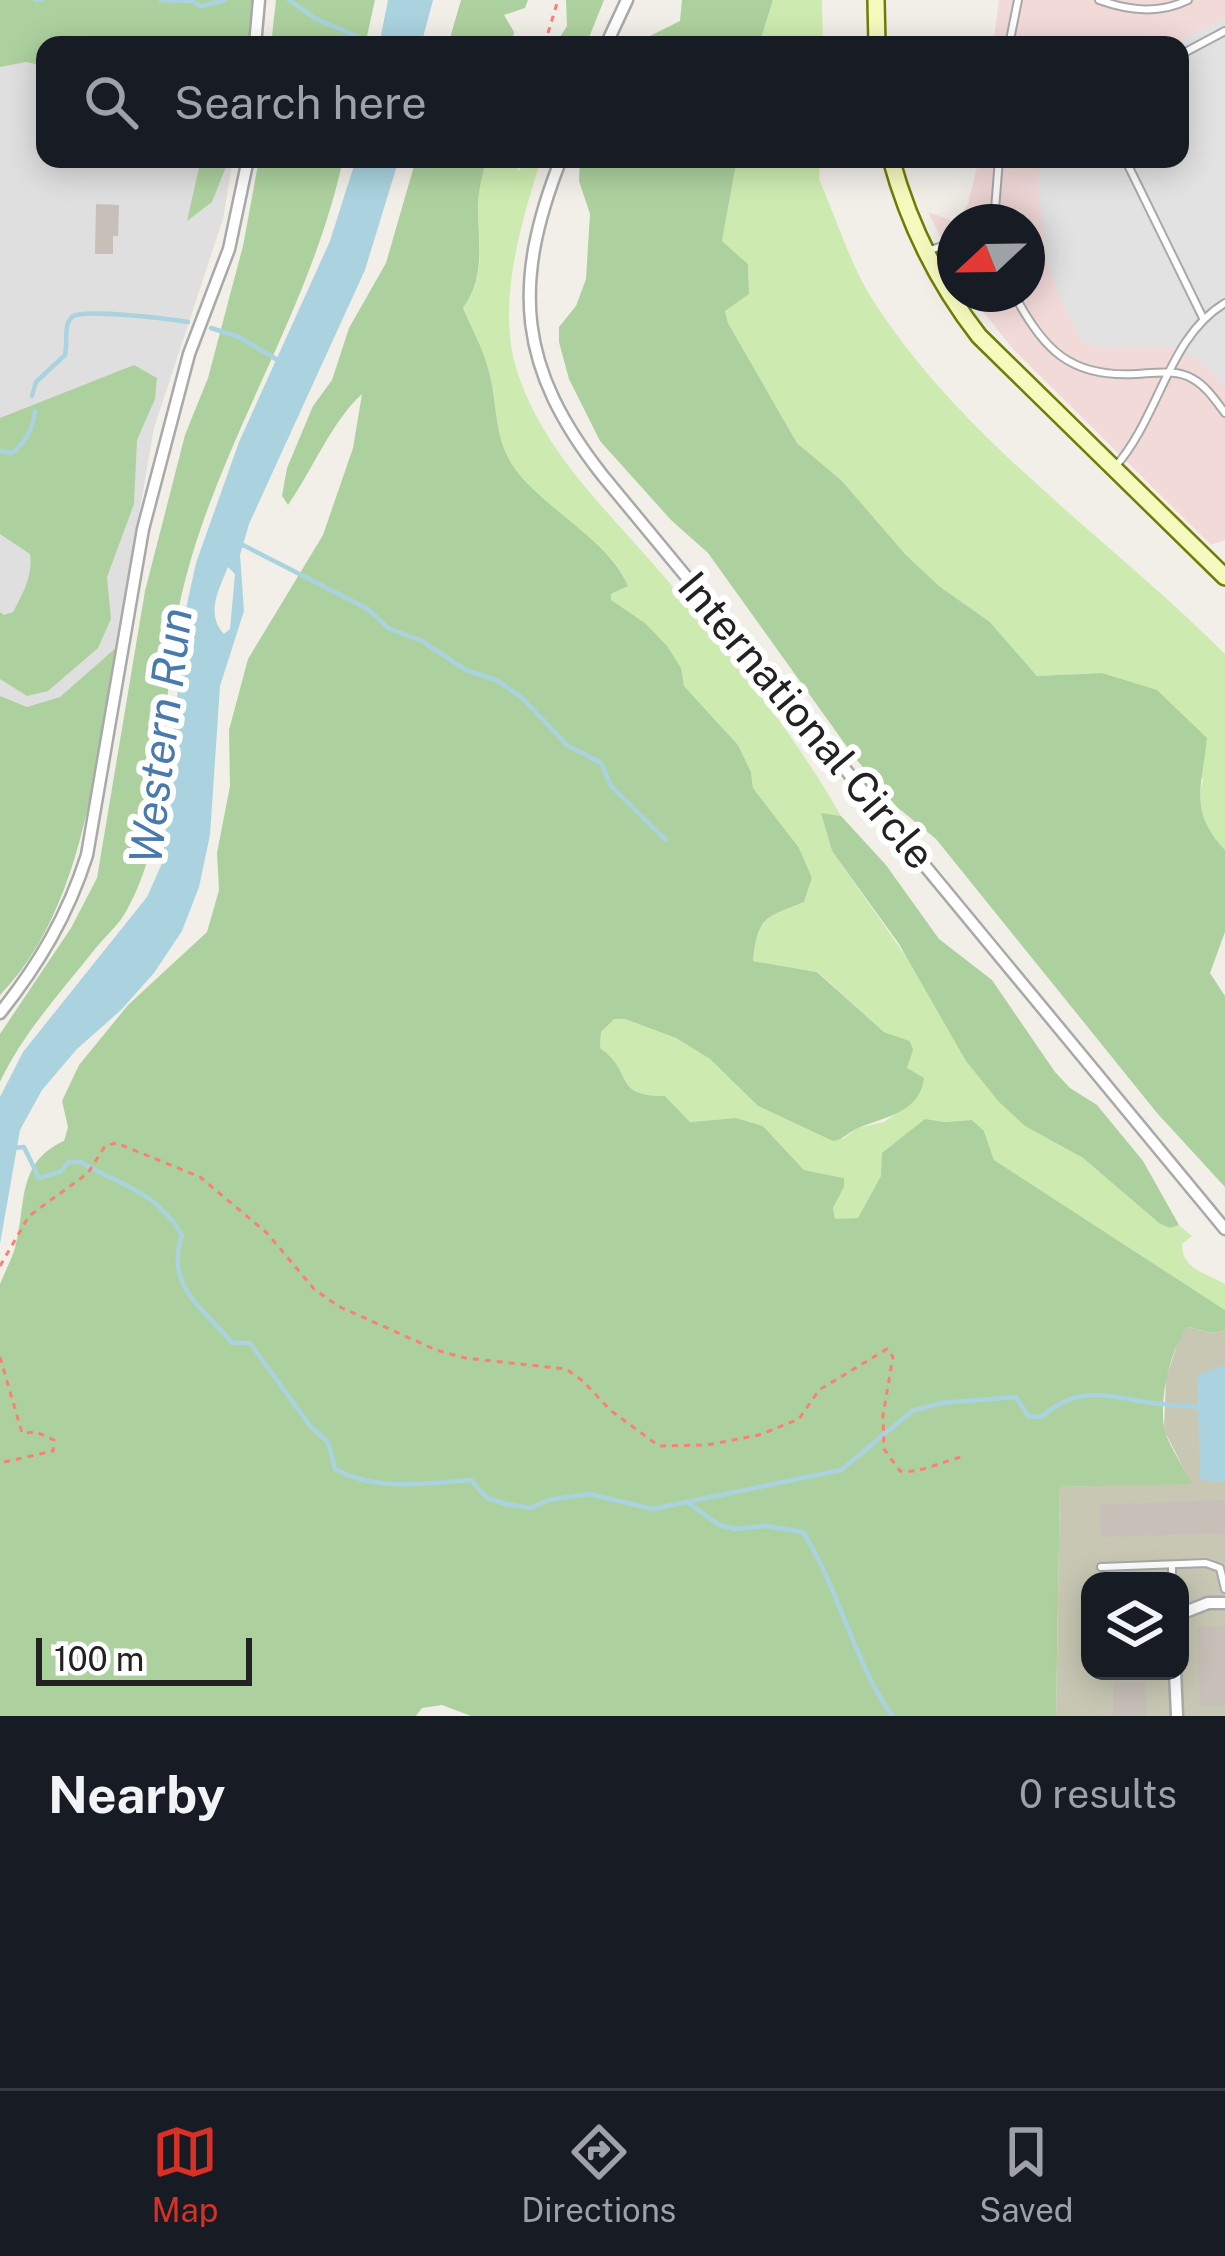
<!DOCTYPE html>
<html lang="en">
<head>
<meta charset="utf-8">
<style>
  :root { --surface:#171b24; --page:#242831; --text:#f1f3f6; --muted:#9ea1a6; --line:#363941; --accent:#d93025 }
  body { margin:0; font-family:"Public Sans",sans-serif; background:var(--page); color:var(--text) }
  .controls { position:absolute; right:36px; bottom:36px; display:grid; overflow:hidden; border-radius:24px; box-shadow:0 6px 30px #0003 }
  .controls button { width:108px; height:108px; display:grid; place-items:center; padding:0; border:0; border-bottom:3px solid var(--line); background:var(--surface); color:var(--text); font:60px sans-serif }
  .compass { position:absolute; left:937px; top:204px; width:108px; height:108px; border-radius:50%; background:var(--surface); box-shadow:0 6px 30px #0003; rotate:248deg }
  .scale { position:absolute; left:36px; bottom:30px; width:216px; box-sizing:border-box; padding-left:12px; border:6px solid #222; border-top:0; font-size:33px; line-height:42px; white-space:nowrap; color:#222; -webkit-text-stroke:9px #fff; paint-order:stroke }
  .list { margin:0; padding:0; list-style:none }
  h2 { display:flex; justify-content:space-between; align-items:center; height:156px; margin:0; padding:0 48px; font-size:51px }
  h2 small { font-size:39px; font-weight:400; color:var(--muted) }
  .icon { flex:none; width:66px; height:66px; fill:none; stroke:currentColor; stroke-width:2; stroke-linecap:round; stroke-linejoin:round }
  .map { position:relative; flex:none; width:1225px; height:1716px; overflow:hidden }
  .search { position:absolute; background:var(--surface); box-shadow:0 6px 30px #0003; left:36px; right:36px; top:36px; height:132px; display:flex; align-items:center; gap:30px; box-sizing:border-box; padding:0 42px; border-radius:24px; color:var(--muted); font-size:45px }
  .sheet { height:372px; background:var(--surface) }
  nav { display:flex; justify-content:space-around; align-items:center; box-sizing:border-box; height:168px; border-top:3px solid var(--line); background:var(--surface); font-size:33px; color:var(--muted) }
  nav a { display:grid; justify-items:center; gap:6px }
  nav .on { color:var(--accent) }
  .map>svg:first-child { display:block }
  .residential { fill:#e0dfdf }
  .commercial { fill:#f2dad9 }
  .construction { fill:#c7c7b4; fill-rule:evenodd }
  .grass { fill:#cdebb0 }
  .forest { fill:#add19e }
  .parking { fill:#e2e2e2 }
  .water { fill:#aad3df; fill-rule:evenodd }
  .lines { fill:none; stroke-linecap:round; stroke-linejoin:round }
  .stream { stroke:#aad3df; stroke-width:4.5 }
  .building { fill:#c7bfb8 }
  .lane-casing { stroke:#a9a9a9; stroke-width:10 }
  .street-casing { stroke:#a9a9a9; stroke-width:15 }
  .secondary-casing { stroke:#707d05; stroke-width:20 }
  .path { stroke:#fa8072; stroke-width:3; stroke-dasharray:6 6; stroke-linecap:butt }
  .lane { stroke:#fff; stroke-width:6 }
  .street { stroke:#fff; stroke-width:10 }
  .secondary { stroke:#f7fabf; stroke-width:15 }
  .labels { text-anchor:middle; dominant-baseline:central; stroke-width:12; stroke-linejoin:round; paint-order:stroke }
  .street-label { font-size:42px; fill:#222; stroke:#fff }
  .water-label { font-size:45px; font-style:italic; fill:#4a7aab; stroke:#fff }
</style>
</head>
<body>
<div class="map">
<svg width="1225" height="1716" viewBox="0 0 1225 1716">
  <rect width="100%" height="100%" fill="#f2efe9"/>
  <!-- residential -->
  <polygon class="residential" points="0,0 45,45 45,159 233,159 223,219 154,428 104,715 19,971 0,996"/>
  <!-- commercial -->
  <polygon class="commercial" points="999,0 1225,0 1225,540 1211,545 1013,349 969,294 1027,294 1027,222 955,222 955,266 928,212 956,222 968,204 979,159 1180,159 1180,45 993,45"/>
  <!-- construction -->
  <path class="construction" d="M 1188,1327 L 1212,1333 L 1225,1331 L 1225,1716 L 1056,1716 L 1060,1487 L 1191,1483 L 1164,1430 L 1166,1378 L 1180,1336 ZM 1090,1581 L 1180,1581 L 1180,1671 L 1090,1671 Z"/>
  <!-- grass -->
  <g class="grass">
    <polygon points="773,0 822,0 823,45 759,45"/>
    <path d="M 486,159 L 517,159 L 518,172 L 527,159 L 541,159 C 521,225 495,306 518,374 C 545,454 608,511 662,574 C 727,650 792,730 841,816 L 821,813 L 832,851 L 1025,1126 L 1083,1158 L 1160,1224 L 1170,1228 L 1179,1225 L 1192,1236 L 1182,1244 C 1182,1270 1206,1273 1225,1284 L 1225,1310 L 994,1160 L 984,1131 L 972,1120 L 944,1122 L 882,1153 L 882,1176 L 858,1219 L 835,1219 L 833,1207 L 844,1187 L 844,1178 L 804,1170 L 763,1126 L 736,1118 L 690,1122 L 665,1096 C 611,1096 635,1072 600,1048 L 601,1032 L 613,1019 L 625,1019 L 676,1038 L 710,1059 L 758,1106 L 843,1139 L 857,1128 L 884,1122 L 911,1103 L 907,1068 L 912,1050 L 910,1041 L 884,1032 L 818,972 L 753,961 C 759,917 764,918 804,902 L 812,878 L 799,849 L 753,788 L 751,772 L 738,745 L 683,685 L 681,668 L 645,623 L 610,600 L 611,594 L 628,586 C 613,544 548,511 519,474 C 492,440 499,405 488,368 C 483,347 471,327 463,308 C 487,277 478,243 478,207 C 478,191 483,175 486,159 Z"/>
    <path d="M 737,159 L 820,159 L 819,179 C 837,220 851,268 876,305 C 968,445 1108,537 1225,654 L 1225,850 C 1205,828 1194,810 1203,780 L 1102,673 L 1037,676 L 990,622 L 939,586 L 906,555 L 842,481 L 797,443 L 728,323 L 725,310 L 749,294 L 748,264 L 722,241 Z"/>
  </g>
  <!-- forest -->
  <g class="forest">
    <polygon points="0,0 253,0 249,45 45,45 45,66 26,62 0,67"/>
    <polygon points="276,0 375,0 365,45 271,45"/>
    <polygon points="461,0 528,0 525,8 504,15 514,32 512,45 448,45"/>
    <polygon points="566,0 604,0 586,45 555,45 567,26"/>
    <polygon points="682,0 773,0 759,45 632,45 680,21"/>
    <polygon points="201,159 229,159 212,202 187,221"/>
    <path d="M 259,159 L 343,159 C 307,329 194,474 172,648 C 161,737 171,835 124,915 C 117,926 104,938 95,949 C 61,992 23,1033 0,1082 L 0,1034 L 71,928 L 97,878 L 145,591 L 185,435 L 208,378 L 243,246 Z"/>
    <path d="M 416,159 L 486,159 C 483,175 478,191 478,207 C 478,244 486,277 463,308 C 471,327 483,348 488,368 C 499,405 492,441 519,474 C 550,512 611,543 628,586 L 611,594 L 611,600 L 645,623 L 667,646 L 681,668 L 684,686 L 738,745 L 751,772 L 753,788 L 799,848 L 812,878 L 804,902 C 764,918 758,917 753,961 L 817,972 L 884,1032 L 910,1041 L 913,1050 L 907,1068 L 924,1078 C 920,1113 884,1117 858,1128 C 848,1132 845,1139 833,1141 L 758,1106 L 710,1059 L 676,1038 L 625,1019 L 614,1019 L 601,1032 L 600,1048 C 635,1072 611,1096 665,1096 L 690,1122 L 736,1118 L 763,1126 L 804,1170 L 844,1178 L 844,1187 L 833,1208 L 835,1219 L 858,1218 L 881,1176 L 882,1153 L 925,1119 L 944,1122 L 972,1120 L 984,1131 L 994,1160 L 1225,1310 L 1225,1331 L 1212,1333 L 1188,1327 C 1170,1347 1158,1404 1165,1431 C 1170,1448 1184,1467 1192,1484 L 1060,1487 L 1056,1716 L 471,1716 L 442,1705 L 422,1708 L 416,1716 L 0,1716 L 0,1284 C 5,1272 11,1260 15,1248 C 27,1206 15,1163 64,1141 L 68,1127 L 62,1101 L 79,1065 L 128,1005 L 207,932 L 219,890 L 217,853 L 230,786 L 229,730 L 248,659 L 323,535 L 353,448 L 362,394 C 332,421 313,469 288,505 L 282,496 L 287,468 L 313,406 L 332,380 L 349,328 L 386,263 Z"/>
    <path d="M 580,159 L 737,159 L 722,241 L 748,264 L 749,294 L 725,311 L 728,323 L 797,443 L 842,481 L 906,555 L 939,586 L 990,622 L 1037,676 L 1102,673 L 1157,690 L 1207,738 C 1202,788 1188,810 1225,850 L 1225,932 L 1210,973 L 1225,996 L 1225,1187 L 1157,1113 L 936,839 L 897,807 L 855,758 L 708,553 L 671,520 L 600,441 L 569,379 L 559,342 L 559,327 L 576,306 L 586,279 L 590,214 L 579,181 Z"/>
    <path d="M 134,365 L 157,378 L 155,399 L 137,440 L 134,504 L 107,577 L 111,619 L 98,648 L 48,691 L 27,696 L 0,679 L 0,612 L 4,615 L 13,612 C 23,593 33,576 30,554 L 0,534 L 0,418 Z"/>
    <path d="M 118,646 C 95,761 85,908 0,995 L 0,696 L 27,707 L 60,697 Z"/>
    <polygon points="821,813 841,816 886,865 939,939 992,980 1055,1072 1070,1088 1097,1105 1143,1161 1179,1225 1170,1228 1160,1224 1083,1158 1025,1126 999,1102 966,1061 899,944 832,851"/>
  </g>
  <!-- parking -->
  <polygon class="parking" points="1225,17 1225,387 1199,359 1168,348 1098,347 1082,342 1059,296 1045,253 1038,181 1041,159 1180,159 1180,45 1171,45"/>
  <!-- water -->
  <g class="water">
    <polygon points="388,0 433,0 421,45 379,45"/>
    <path d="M 356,159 L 399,159 L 365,270 L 249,524 L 240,555 L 244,611 L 220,686 L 210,835 L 199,887 L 182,931 L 154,973 L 121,1010 L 77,1049 L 42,1090 L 20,1130 L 0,1244 L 0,1097 L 23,1052 L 147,897 L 163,861 L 184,618 L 196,563 L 239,442 L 330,241 ZM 228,567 L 235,574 L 230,629 L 224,634 C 205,614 219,589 228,567 Z"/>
    <polygon points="1225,1365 1225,1482 1200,1480 1197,1375"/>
  </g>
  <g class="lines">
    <!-- stream -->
    <g class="stream">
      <polyline points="35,0 42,0"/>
      <polyline points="160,0 192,1 201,6 225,0"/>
      <polyline points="289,0 316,19 378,45"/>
      <polyline points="211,328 239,337 281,362"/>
      <path d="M 32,396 L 36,382 L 65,355 C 68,343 63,325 72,317 C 81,308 170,319 188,322"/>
      <path d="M 0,451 L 12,453 C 27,442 33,428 35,411"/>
      <polyline points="241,544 368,609 388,628 422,641 466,670 498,681 521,697 567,745 601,763 611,786 666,840"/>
      <path d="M 13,1148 L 24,1147 L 39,1178 L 60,1172 L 69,1162 L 80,1162 C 121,1185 157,1192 182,1235 C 165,1287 201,1305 232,1343 L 250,1343 L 311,1427 L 328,1442 L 335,1469 C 376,1492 426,1483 471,1480 L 487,1498 L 506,1504 L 531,1508 L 548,1500 L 589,1494 L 653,1509 L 841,1470 L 912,1411 L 941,1403 L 1016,1397 L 1028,1416 L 1041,1417 C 1074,1388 1100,1394 1140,1401 C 1159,1405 1179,1405 1199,1407"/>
      <path d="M 687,1502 L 719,1525 L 736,1529 L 765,1526 L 803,1532 C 840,1591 853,1660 892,1716"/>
    </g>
  </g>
  <!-- building -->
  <g class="building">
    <polygon points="96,204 119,205 118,236 113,236 113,254 95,254"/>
    <polygon points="1225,1500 1225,1533 1101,1537 1100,1505"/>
    <polygon points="1225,1626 1225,1706 1200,1706 1198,1627"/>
    <rect x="1113" y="1683" width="33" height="33"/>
  </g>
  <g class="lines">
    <!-- lane casing -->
    <g class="lane-casing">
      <g id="lane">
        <path d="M 1099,0 C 1130,11 1159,14 1188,0"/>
        <polyline points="1009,45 1018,0"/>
        <polyline points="1180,55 1225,31"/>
        <polyline points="1125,159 1203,318"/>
        <polyline points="994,222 999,159"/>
        <polyline points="930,250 955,242"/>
        <path d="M 1014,294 C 1043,350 1071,378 1137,374 C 1155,373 1177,369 1193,379 C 1206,386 1216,401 1225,413"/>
        <path d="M 1115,467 C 1160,416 1168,337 1225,303"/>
        <polyline points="1101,1567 1206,1563 1220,1568 1225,1589"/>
        <polyline points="1172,1581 1172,1565"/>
      </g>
    </g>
    <!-- street casing -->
    <g class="street-casing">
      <g id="street">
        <polyline points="255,45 259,0"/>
        <polyline points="606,45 627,0"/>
        <path d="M 561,159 C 511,286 518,368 603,476 L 1225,1229"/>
        <path d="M 0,1013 C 39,964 68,915 87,855 L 143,529 L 189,354 L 229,249 L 248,159"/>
        <polyline points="1180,1614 1208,1603 1225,1603"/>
        <polyline points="1175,1671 1177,1716"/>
      </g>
    </g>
    <!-- secondary casing -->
    <g class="secondary-casing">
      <g id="secondary">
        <polyline points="876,0 877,45"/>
        <path d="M 891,159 C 909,225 937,282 979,336 L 1225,577"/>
      </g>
    </g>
    <!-- path -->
    <g class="path">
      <polyline points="548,33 558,0"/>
      <path d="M 0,1266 L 29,1216 L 88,1173 L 105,1146 L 116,1143 L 200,1177 L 267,1233 L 314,1289 L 338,1306 L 436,1350 L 465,1358 L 566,1369 L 583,1381 L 610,1410 L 659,1446 L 707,1445 L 759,1435 L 799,1419 L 819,1390 L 887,1349 L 893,1357 L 883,1415 L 884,1449 L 900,1471 C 922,1474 943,1460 966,1456"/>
      <polyline points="0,1357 22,1433 36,1432 54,1440 53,1451 0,1463"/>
    </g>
    <!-- lane -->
    <use href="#lane" class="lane"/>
    <!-- street -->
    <use href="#street" class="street"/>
    <!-- secondary -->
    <use href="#secondary" class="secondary"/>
  </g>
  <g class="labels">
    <!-- street labels -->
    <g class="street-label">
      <text transform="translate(807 720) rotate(50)">International Circle</text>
    </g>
    <!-- water labels -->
    <g class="water-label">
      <text transform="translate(160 736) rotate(-83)">Western Run</text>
    </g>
  </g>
</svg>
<div class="controls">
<button><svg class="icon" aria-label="layers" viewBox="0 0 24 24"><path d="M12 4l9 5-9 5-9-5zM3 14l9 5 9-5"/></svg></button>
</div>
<svg class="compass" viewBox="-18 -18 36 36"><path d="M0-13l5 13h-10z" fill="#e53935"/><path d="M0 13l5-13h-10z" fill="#9ea1a6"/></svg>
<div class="scale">100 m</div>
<div class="search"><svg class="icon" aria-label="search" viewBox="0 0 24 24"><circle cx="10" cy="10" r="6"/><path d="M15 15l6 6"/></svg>Search here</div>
</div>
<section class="sheet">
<h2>Nearby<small>0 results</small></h2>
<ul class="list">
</ul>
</section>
<nav>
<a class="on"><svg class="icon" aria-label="map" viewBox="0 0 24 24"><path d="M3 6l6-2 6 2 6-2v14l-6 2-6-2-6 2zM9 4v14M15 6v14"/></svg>Map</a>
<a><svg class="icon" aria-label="directions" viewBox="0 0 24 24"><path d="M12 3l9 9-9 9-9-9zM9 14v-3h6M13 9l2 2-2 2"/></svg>Directions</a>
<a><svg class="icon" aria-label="saved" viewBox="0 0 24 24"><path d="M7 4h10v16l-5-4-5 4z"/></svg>Saved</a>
</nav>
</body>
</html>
